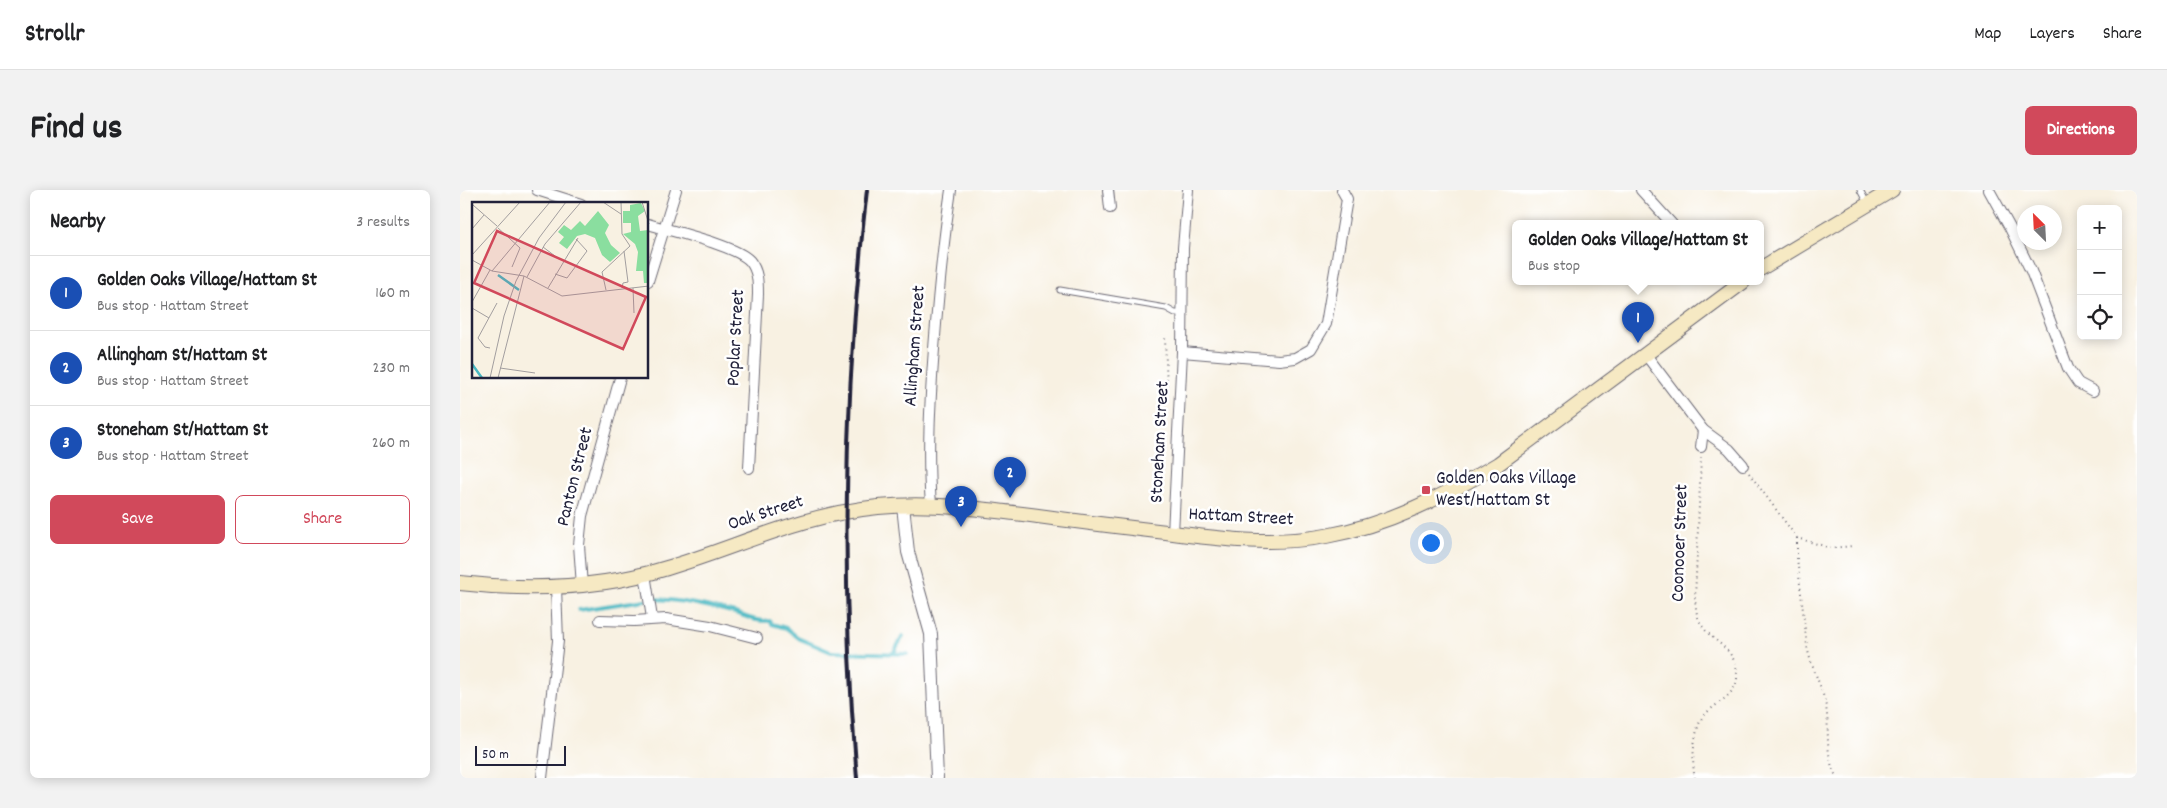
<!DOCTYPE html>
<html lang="en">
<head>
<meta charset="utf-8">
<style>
  :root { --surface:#fff; --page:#f2f2f2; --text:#202124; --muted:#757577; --line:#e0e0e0; --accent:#d1495b }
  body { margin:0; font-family:Dekko,sans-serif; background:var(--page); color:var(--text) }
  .controls { position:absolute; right:15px; top:15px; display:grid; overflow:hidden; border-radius:8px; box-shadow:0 2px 12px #0003 }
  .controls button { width:45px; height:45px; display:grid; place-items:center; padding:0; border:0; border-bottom:1px solid var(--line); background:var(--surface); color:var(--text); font:25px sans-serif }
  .compass { position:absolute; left:1557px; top:15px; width:45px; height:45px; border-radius:50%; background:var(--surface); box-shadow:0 2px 12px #0003; rotate:336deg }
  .scale { position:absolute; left:15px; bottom:12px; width:91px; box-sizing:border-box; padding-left:5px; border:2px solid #22223b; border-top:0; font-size:14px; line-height:18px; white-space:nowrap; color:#22223b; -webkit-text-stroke:4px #fff; paint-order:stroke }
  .you { position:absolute; left:970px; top:352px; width:18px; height:18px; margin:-12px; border:4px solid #fff; border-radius:50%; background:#1a73e8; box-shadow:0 0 0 8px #1a73e833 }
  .badge { display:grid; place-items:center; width:32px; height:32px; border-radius:50%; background:var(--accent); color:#fff; font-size:16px; font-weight:700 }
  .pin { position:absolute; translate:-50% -41px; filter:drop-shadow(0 1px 2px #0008) }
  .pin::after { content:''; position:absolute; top:26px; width:18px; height:15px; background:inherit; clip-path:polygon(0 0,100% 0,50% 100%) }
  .popup { position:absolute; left:1052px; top:30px; width:252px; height:65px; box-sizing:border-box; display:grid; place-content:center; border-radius:8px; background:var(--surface); filter:drop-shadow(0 1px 4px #0005); font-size:16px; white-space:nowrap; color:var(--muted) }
  .popup b { font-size:19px; color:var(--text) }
  .popup::after { content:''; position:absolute; left:50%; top:100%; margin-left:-10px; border:10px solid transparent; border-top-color:var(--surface) }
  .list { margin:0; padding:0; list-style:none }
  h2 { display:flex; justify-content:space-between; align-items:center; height:65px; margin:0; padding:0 20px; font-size:21px }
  h2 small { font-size:16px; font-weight:400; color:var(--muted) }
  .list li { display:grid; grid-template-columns:32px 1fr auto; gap:15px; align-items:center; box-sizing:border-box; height:75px; padding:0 20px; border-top:1px solid var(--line) }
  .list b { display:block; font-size:19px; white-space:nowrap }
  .list p { margin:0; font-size:16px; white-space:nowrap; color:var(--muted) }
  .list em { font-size:16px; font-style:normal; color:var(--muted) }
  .actions { display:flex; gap:10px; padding:15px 20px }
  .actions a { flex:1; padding:11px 0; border:1px solid var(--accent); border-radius:8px; text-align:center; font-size:18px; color:var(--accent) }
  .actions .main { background:var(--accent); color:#fff }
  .icon { flex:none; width:28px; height:28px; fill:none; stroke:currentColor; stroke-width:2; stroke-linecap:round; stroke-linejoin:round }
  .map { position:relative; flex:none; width:1677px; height:588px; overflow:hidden; border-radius:8px }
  header { display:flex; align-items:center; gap:30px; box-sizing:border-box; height:70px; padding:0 25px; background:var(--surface); border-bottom:1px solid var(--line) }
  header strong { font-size:24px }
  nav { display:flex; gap:28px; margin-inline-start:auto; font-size:18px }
  .intro { display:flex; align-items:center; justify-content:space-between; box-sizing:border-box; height:120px; padding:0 30px }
  h1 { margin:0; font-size:35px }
  .button { padding:12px 22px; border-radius:8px; background:var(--accent); color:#fff; font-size:18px; font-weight:700 }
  main { display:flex; gap:30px; padding:0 30px }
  aside { flex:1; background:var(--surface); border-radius:8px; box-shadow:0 2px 12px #0003 }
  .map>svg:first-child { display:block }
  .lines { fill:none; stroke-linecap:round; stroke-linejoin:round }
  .stream { stroke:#49b8c2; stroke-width:4 }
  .service-casing { stroke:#6d6a75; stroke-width:7 }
  .minor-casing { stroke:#6d6a75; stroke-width:12 }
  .tertiary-casing { stroke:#6d6a75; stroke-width:14 }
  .secondary-casing { stroke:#6d6a75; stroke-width:16 }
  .path { stroke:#6d6a75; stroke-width:2; stroke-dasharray:1 4; stroke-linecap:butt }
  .service { stroke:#fff; stroke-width:5 }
  .minor { stroke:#fff; stroke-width:10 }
  .tertiary { stroke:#fff; stroke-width:12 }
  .secondary { stroke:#f6e9c3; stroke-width:14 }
  .rail { stroke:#22223b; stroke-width:4 }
  .poi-dot { fill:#d1495b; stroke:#fff; stroke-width:2 }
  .labels { text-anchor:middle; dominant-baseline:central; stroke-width:5; stroke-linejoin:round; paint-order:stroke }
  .street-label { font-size:19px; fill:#22223b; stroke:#fff }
  .poi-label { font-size:19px; fill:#22223b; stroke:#fff; text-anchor:start }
  .inset-river { fill:none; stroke:#49b8c2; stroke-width:2.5 }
  .inset-road { fill:none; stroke:#a29e9f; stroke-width:1 }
  .view { fill:#d1495b; fill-opacity:0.15; stroke:#d1495b; stroke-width:2.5 }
  .inset-edge { fill:none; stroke:#22223b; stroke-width:2.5 }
</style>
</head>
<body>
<header>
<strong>Strollr</strong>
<nav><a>Map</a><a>Layers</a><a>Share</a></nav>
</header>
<div class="intro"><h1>Find us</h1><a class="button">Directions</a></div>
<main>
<aside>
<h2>Nearby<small>3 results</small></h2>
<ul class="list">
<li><span class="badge" style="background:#1a4fb4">1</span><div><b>Golden Oaks Village/Hattam St</b><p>Bus stop · Hattam Street</p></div><em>160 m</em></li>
<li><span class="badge" style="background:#1a4fb4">2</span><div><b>Allingham St/Hattam St</b><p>Bus stop · Hattam Street</p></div><em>230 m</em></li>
<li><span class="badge" style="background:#1a4fb4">3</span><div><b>Stoneham St/Hattam St</b><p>Bus stop · Hattam Street</p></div><em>260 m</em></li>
</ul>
<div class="actions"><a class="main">Save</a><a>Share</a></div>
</aside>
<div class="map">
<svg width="1677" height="588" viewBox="0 0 1677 588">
  <rect width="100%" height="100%" fill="#fff"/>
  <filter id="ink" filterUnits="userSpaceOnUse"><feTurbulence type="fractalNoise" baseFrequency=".02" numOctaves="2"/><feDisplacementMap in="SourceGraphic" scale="10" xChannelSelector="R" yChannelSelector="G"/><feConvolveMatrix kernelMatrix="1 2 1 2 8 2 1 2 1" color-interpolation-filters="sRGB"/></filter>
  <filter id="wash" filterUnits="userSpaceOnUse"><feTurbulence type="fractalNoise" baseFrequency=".0096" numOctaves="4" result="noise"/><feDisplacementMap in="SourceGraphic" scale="20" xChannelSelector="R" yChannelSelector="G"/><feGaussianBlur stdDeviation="1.12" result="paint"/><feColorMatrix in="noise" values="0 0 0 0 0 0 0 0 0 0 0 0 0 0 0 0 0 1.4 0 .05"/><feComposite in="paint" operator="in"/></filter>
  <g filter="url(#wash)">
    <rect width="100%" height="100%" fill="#f8f1e2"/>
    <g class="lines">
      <!-- stream -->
      <g class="stream">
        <path d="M 193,409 C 220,410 249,416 275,423 C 287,427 297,432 310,431 L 312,434 L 326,438 L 340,449 L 371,462 L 447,464"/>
        <polyline points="119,420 185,410"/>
        <polyline points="434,462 443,446"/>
      </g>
    </g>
  </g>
  <g filter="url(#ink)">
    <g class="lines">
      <!-- service casing -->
      <g class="service-casing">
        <g id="service">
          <polyline points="1400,0 1407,13"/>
          <polyline points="600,100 706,118 715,123 723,123"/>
        </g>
      </g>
      <!-- minor casing -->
      <g class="minor-casing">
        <g id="minor">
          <polyline points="77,0 121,14"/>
          <polyline points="648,0 650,18"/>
          <polyline points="1181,0 1212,34"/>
          <polyline points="1529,0 1550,38 1571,81 1608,178 1618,193 1633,201"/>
          <path d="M 188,34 C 210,41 276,55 290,71 C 298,81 298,92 298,104 L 289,278"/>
          <polyline points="188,91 216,0"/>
          <polyline points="722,162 819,170 835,168 851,159 866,134 887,9 882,0"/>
          <polyline points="1186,165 1243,240 1269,259 1283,275"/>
          <polyline points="1241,257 1243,240"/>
          <path d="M 471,315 C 467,263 470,212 474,159 C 478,106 483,53 491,0"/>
          <polyline points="713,343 722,162 723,58 728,0"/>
          <polyline points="185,384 192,428"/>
          <polyline points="122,396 119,355 122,326 160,188"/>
          <polyline points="140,430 174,431 206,429 250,436 297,448"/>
          <polyline points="82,588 98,451 96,397"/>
        </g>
      </g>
      <!-- tertiary casing -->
      <g class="tertiary-casing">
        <polyline id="tertiary" points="443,316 448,362 471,444 477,588"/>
      </g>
      <!-- secondary casing -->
      <g class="secondary-casing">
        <g id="secondary">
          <polyline points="1300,79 1432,0"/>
          <path d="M 0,393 C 70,401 140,399 207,378 C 281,356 339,325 418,317 C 471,312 524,319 578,326 C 620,332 663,337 706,342 C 758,349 813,356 866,346 C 927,335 985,306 1038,274 L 1283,92"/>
        </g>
      </g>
      <!-- path -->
      <g class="path">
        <polyline points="703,203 707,198 705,148"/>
        <polyline points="1289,283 1337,348 1371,358 1393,356"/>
        <path d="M 1337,348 L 1337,368 L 1347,456 C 1350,474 1359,490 1364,508 C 1372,536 1362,561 1377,588"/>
        <path d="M 1235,588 C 1231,574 1234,540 1242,528 C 1252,514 1276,507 1277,488 C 1278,456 1251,454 1240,432 C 1236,425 1236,417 1235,409 L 1241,268"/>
      </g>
      <!-- service -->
      <use href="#service" class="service"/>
      <!-- minor -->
      <use href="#minor" class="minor"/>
      <!-- tertiary -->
      <use href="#tertiary" class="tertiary"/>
      <!-- secondary -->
      <use href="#secondary" class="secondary"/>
      <!-- rail -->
      <path class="rail" d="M 397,588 C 380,392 384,195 407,0"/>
    </g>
  </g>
  <!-- markers -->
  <rect class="poi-dot" x="961" y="295" width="10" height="10" rx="2.5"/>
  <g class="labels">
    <!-- street labels -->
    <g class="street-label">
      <text transform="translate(277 148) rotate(-87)">Poplar Street</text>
      <text transform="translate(456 156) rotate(-86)">Allingham Street</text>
      <text transform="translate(701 252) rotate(-87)">Stoneham Street</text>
      <text transform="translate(116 287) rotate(-76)">Panton Street</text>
      <text transform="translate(306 324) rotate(-18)">Oak Street</text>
      <text transform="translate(781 328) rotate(3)">Hattam Street</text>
      <text transform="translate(1221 353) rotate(-88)">Coonooer Street</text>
    </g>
    <!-- poi labels -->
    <g class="poi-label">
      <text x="976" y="289">Golden Oaks Village<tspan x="976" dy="22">West/Hattam St</tspan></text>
    </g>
  </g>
  <!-- overview -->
  <g transform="translate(12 12)">
    <rect width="176" height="176" fill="#f8f1e2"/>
    <path d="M 169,1 L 173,9 L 166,14 L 168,29 L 176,28 L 176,81 L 172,81 L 171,69 L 164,69 L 166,50 L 163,42 L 151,32 L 159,30 L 159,21 L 151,21 L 151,9 L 158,9 L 158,3 ZM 126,9 L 137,23 L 133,31 L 139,43 L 148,51 L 138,60 L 130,53 L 123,36 L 113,32 L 105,34 L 95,47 L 87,41 L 92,35 L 86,30 L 92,23 L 99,28 L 108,19 L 113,24 Z" fill="#8ade9f"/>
    <path class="inset-river" d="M 26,73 L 47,88M 0,162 L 10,176"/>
    <path class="inset-road" d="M 131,0 L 149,12M 170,0 L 177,22M 1,3 L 25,24M 26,26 L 48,46 L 40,65M 0,27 L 12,13M 71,45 L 83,54M 0,53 L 48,0M 0,58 L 20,69 L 52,74 L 90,94 L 177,84M 20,69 L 78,0M 83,72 L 95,76 L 115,49 L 104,37M 55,75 L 73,42 L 109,0M 76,86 L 106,36M 150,86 L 151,81 L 156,80 L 152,49M 161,86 L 162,111M 134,88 L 130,70 L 158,44 L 150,32 L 149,0M 0,100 L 18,68M 0,106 L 17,116M 18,146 L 13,145 L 6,136 L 25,101M 28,166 L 63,171M 18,176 L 32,114 L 44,79 L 67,36 L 94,0M 26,176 L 52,74"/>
    <path class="view" d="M 25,29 L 174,95 L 151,147 L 2,81 Z"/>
    <rect width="176" height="176" class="inset-edge"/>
  </g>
</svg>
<div class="controls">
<button>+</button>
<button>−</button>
<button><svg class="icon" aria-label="locate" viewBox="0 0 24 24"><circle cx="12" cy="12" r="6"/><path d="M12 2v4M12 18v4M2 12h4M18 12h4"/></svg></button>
</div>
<svg class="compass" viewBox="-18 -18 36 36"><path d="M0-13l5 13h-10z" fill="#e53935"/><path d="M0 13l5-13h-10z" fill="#757577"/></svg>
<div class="scale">50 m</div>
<div class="you"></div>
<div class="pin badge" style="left:1178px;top:153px;background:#1a4fb4">1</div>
<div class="popup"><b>Golden Oaks Village/Hattam St</b>Bus stop</div>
<div class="pin badge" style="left:550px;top:308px;background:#1a4fb4">2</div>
<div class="pin badge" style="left:501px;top:337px;background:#1a4fb4">3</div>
</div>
</main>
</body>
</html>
